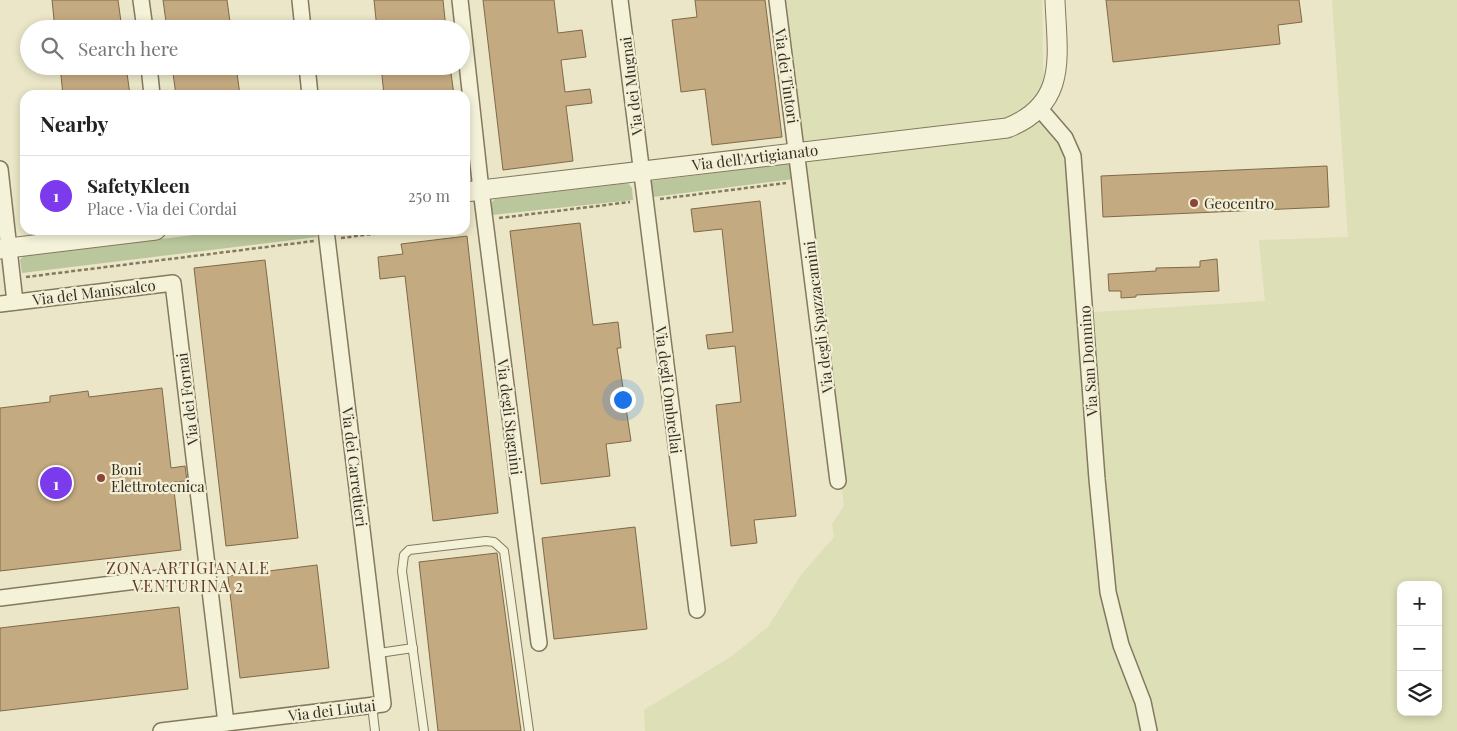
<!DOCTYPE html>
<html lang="en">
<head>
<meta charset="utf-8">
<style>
  :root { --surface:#fff; --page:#f6f6f6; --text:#222; --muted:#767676; --line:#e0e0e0; --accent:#7c3aed }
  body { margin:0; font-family:"Playfair Display",serif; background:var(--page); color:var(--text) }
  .controls { position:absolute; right:15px; bottom:15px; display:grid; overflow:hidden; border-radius:10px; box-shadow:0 2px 8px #0003 }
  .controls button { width:45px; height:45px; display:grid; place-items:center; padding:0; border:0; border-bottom:1px solid var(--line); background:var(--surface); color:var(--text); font:25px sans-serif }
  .you { position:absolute; left:622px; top:399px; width:18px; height:18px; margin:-12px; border:4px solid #fff; border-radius:50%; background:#1a73e8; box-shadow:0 0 0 8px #1a73e833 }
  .badge { display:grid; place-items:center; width:32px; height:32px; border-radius:50%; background:var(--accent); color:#fff; font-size:16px; font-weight:700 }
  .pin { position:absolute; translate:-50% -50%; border:2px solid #fff; box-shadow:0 1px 5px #0006 }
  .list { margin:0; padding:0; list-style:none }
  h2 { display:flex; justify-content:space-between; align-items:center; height:65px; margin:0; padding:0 20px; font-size:21px }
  h2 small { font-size:16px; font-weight:400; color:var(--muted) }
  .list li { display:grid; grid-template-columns:32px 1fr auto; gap:15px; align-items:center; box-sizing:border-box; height:80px; padding:0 20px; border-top:1px solid var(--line) }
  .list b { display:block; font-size:19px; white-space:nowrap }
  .list p { margin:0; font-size:16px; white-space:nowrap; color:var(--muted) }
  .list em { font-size:16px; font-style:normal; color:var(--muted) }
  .icon { flex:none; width:28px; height:28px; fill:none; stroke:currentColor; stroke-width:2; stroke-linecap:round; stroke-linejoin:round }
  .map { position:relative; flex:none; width:1457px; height:731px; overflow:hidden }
  .search { position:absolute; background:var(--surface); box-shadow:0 2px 8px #0003; left:20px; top:20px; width:450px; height:55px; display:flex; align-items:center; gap:12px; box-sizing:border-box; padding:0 18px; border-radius:28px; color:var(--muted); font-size:19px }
  .panel { position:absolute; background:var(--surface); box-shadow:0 2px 8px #0003; left:20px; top:90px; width:450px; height:145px; border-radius:15px }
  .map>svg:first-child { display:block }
  .farmland { fill:#dddfb6; fill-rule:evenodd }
  .green { fill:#bac79c }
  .building { fill:#c4aa81; stroke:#806947 }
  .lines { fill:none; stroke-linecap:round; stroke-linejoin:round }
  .service-casing { stroke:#84795f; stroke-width:10 }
  .minor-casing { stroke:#84795f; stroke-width:18 }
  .tertiary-casing { stroke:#84795f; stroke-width:21 }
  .path { stroke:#84795f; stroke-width:2.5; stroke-dasharray:4 2.5; stroke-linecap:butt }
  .service { stroke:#f5f2da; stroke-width:8 }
  .minor { stroke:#f5f2da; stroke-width:15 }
  .tertiary { stroke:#f5f2da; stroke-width:19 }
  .poi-dot { fill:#8c4535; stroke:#f2efd6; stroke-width:2 }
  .labels { text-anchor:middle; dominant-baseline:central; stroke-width:4.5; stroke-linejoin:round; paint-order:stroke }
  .street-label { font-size:15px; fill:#362f21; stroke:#f2efd6 }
  .poi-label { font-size:15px; fill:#362f21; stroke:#f2efd6; text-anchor:start }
  .neighbourhood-label { font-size:16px; letter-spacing:1px; fill:#5e3b25; stroke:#f2efd6 }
</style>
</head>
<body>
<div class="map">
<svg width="1457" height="731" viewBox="0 0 1457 731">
  <rect width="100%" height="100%" fill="#eae6c7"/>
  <!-- farmland -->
  <path class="farmland" d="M 783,0 L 1042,0 L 1043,70 L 1063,155 L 1081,313 L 1265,301 L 1259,240 L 1348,237 L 1332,0 L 1457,0 L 1457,731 L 645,731 L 644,710 L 732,656 L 768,627 L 801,575 L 834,537 L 832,524 L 844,506 ZM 1401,585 L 1438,585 L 1438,712 L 1401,712 Z"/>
  <!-- green -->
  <g class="green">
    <polygon points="792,163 794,179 653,197 651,181"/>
    <polygon points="628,183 632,188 633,200 492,215 491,203 495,199"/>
    <polygon points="234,230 316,230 317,237 22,273 20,260 23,256"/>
  </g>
  <!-- building -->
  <g class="building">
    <polygon points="52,0 118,0 122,29 55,29"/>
    <polygon points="163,0 227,0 231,29 167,29"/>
    <polygon points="374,0 443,0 446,29 377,29"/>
    <polygon points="483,0 554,0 558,33 582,30 586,57 561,60 565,92 590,89 592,103 566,106 573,161 503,170"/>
    <polygon points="695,0 765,0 782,137 712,145 705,89 681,92 672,20 697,17"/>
    <polygon points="1106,0 1299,0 1302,22 1278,25 1280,44 1113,62"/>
    <polygon points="60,66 126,66 130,95 63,95"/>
    <polygon points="172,66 236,66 240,95 176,95"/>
    <polygon points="381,66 450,66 454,95 384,95"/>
    <polygon points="1327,166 1329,207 1103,217 1101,176"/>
    <polygon points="760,201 796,516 754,520 757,543 731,546 716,405 741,402 735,346 708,349 706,335 733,332 722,229 694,232 691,209"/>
    <polygon points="580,223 593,325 618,322 621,348 617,348 631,441 606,444 610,476 541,484 510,231"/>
    <polygon points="467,236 498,513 433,521 405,276 380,279 378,257 403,254 401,244"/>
    <polygon points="1217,259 1219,291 1136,295 1136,297 1121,298 1121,291 1109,291 1108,274 1156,271 1156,268 1200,267 1200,261"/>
    <polygon points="265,260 298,538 226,546 194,268"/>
    <polygon points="162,388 171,468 185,466 187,481 173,482 181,550 0,571 0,408 50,402 50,396 88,391 89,397"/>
    <polygon points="635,527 647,629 554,639 542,538"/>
    <polygon points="497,553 521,731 438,731 419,562"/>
    <polygon points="317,565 329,668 240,678 228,576"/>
    <polygon points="179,607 188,689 0,711 0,628"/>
  </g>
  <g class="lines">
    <!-- service casing -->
    <g class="service-casing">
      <g id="service">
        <polyline points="379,653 413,648"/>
        <polyline points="372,705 375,731"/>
        <polyline points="424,731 402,571 404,555 409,550 486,541 494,542 504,551 529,731"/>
      </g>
    </g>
    <!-- minor casing -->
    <g class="minor-casing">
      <g id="minor">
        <polyline points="141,0 145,29"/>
        <polyline points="300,0 303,29"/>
        <polyline points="460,0 481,190 539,643"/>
        <polyline points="620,0 697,610"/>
        <polyline points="777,0 838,481"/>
        <polyline points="149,66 152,95"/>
        <polyline points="307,66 310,95"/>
        <polyline points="1040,109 1065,138 1073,156 1097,479 1108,592 1121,645 1143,702 1149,731"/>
        <polyline points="0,169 15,302"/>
        <polyline points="0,304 173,283 226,723"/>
        <polyline points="0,598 208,572"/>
        <polyline points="161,731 383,704 326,230"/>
      </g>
    </g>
    <!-- tertiary casing -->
    <g class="tertiary-casing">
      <g id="tertiary">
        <path d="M 465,192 L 1007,128 C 1069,104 1057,55 1055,0"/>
        <polyline points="0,249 156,230"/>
      </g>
    </g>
    <!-- path -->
    <g class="path">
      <polyline points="660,199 786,183"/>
      <polyline points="499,218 630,202"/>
      <polyline points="341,238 404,230"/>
      <polyline points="26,277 314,241"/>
    </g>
    <!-- service -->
    <use href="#service" class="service"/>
    <!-- minor -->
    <use href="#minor" class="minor"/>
    <!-- tertiary -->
    <use href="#tertiary" class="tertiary"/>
  </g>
  <!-- markers -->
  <g class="poi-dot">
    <circle cx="1194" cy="203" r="5"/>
    <circle cx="101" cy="478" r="5"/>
  </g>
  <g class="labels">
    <!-- street labels -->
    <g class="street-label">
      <text transform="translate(787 76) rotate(82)">Via dei Tintori</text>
      <text transform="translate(631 86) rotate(-97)">Via dei Mugnai</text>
      <text transform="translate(755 157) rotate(-7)">Via dell'Artigianato</text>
      <text transform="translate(94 292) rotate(-7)">Via del Maniscalco</text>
      <text transform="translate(818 317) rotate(-97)">Via degli Spazzacamini</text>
      <text transform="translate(1088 361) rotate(-94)">Via San Donnino</text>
      <text transform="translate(669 390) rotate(83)">Via degli Ombrellai</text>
      <text transform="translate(187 399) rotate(-97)">Via dei Fornai</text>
      <text transform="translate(510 417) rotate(83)">Via degli Stagnini</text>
      <text transform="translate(355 467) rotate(83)">Via dei Carrettieri</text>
      <text transform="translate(332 710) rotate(-7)">Via dei Liutai</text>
    </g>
    <!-- poi labels -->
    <g class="poi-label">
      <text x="1204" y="203">Geocentro</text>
      <text x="111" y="469">Boni<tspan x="111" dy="17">Elettrotecnica</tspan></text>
    </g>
    <!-- neighbourhood labels -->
    <g class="neighbourhood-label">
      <text x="188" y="567">ZONA ARTIGIANALE<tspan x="188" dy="18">VENTURINA 2</tspan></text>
    </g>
  </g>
</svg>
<div class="controls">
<button>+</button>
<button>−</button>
<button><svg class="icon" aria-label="layers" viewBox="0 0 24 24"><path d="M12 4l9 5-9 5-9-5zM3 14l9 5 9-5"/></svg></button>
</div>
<div class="you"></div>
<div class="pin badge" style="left:56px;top:483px">1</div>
<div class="search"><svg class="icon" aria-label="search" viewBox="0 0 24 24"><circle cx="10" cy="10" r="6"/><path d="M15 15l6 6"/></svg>Search here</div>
<section class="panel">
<h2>Nearby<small></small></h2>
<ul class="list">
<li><span class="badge">1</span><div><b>SafetyKleen</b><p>Place · Via dei Cordai</p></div><em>250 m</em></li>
</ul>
</section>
</div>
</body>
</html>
